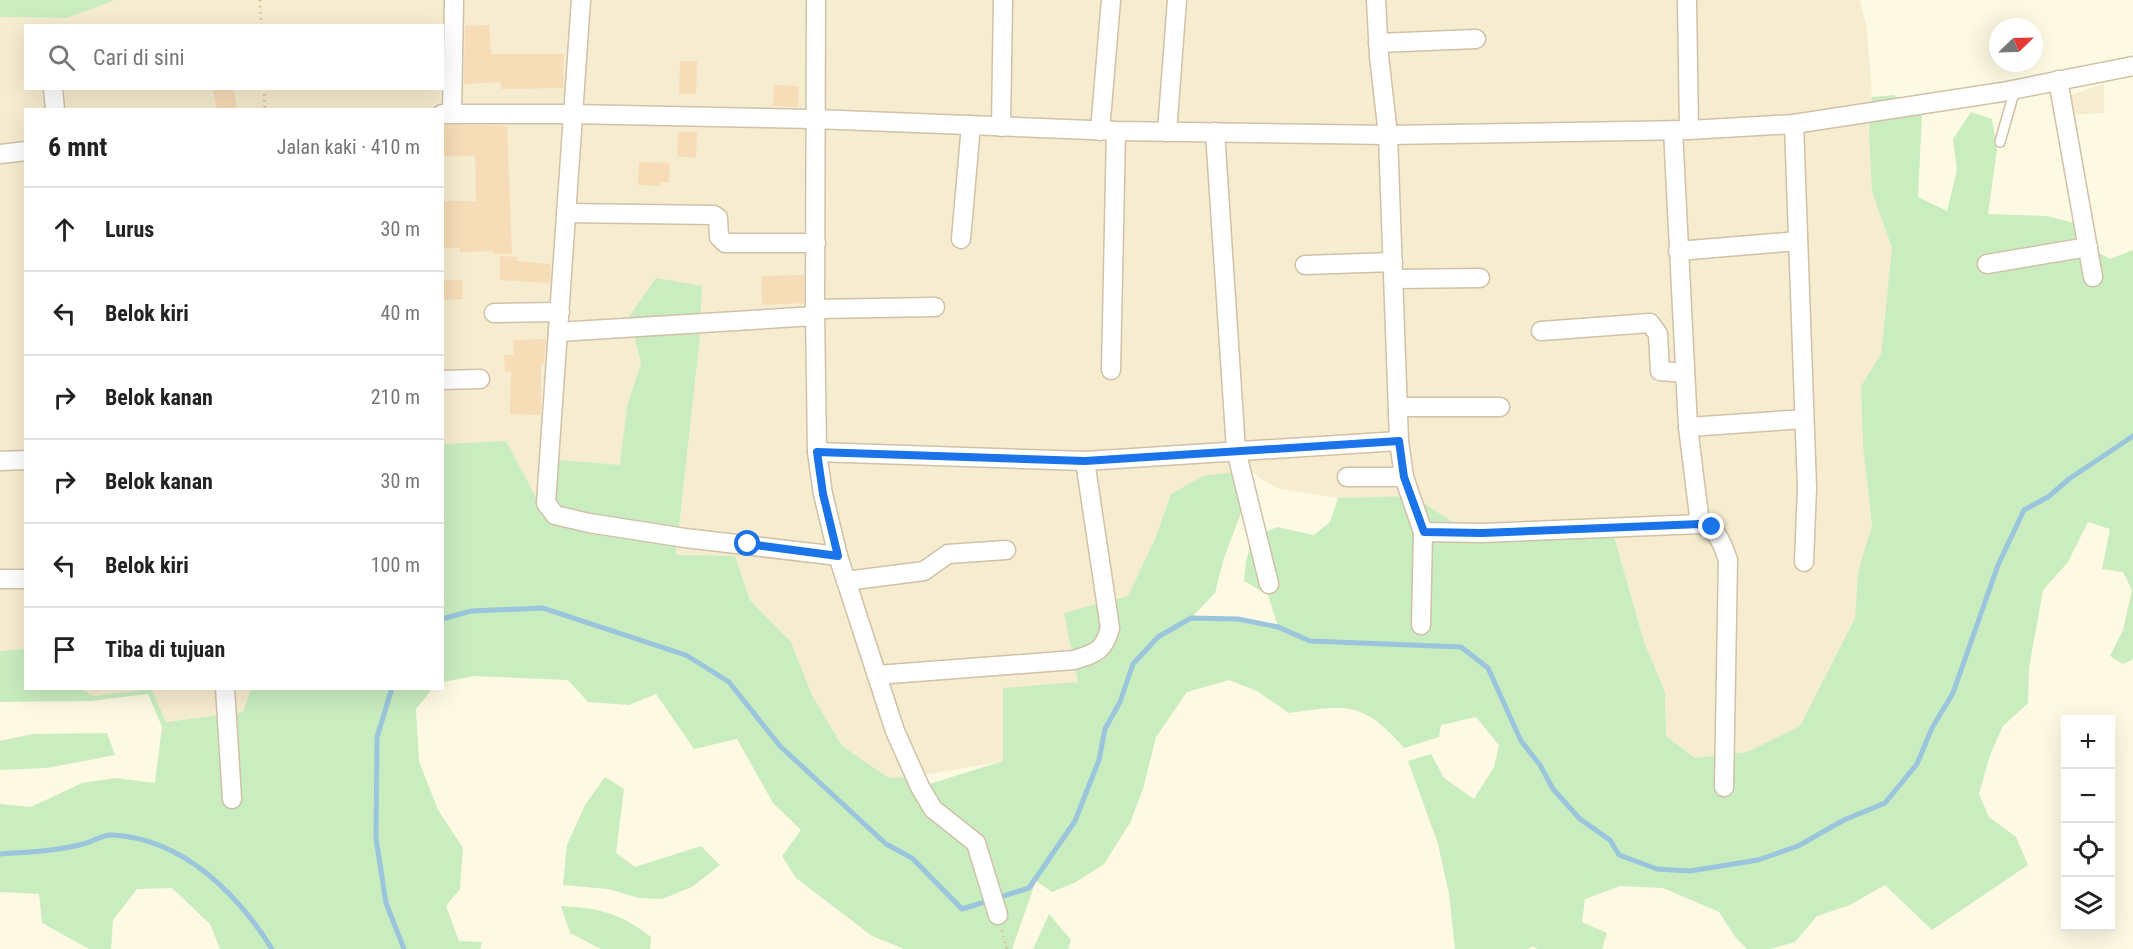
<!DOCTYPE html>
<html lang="id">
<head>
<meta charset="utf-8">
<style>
  :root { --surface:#fff; --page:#f6f6f6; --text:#222; --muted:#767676; --line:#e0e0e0 }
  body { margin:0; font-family:"Roboto Condensed",sans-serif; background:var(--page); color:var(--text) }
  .controls { position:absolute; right:18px; bottom:18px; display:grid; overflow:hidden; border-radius:0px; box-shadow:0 6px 24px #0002 }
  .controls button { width:54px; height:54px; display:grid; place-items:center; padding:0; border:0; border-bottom:2px solid var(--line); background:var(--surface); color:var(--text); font:30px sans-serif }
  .compass { position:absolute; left:1989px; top:18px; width:54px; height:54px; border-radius:50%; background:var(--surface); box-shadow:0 6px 24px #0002; rotate:67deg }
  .stop { position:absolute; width:18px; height:18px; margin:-14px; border:4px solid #1a73e8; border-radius:50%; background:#fff }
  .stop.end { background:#1a73e8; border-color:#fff; box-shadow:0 2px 6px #0008 }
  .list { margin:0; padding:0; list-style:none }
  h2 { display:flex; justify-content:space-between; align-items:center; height:78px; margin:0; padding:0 24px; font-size:26px }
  h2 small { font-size:20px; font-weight:400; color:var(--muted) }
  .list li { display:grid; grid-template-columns:39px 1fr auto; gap:18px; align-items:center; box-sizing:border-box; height:84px; padding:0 24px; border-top:2px solid var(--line) }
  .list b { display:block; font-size:22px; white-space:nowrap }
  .list em { font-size:20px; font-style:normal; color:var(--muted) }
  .icon { flex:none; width:33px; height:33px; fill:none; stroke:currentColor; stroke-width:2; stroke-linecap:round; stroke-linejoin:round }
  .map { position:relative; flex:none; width:2133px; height:949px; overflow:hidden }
  .search { position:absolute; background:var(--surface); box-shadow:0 6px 24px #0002; left:24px; top:24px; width:420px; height:66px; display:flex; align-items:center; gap:15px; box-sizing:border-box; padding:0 21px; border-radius:0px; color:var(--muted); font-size:22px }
  .panel { position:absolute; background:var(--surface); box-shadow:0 6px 24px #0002; left:24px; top:108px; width:420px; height:582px; border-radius:0px }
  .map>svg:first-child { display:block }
  .residential { fill:#f6eccf; fill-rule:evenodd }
  .green { fill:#c9edbf }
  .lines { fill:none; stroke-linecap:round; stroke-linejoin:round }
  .stream { stroke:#9ac5dc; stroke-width:5 }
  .building { fill:#f6dcb7 }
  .lane-casing { stroke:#d0c1a7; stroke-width:12 }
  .street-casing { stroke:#d0c1a7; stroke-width:21 }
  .path { stroke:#dbc09a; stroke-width:3; stroke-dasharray:1.5 4.5; stroke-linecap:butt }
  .lane { stroke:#fff; stroke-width:9 }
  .street { stroke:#fff; stroke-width:18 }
  .route { stroke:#1a73e8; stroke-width:8 }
</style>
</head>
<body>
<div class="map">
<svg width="2133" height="949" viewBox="0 0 2133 949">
  <rect width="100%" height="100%" fill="#fef9e2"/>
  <!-- residential -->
  <g class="residential">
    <path d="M 115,0 L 1860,0 L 1867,30 L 1872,97 L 1869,132 L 1872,192 L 1892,248 L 1881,354 L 1861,386 L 1863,447 L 1872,525 L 1858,572 L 1855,618 L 1800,726 L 1747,752 L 1695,758 L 1666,736 L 1665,692 L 1644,642 L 1613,533 L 1509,533 L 1454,523 L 1413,496 L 1338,498 L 1276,488 L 1248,470 L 1171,494 L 1155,539 L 1128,597 L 1065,613 L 1078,682 L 1003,761 L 919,776 L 889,778 L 842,746 L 812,695 L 791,642 L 750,600 L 735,556 L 676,556 L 699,345 L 629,316 L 641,363 L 627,406 L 620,466 L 549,522 L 506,441 L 443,444 L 442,110 L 26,110 L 26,649 L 0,651 L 0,17 L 67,18 ZM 26,26 L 442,26 L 442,88 L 26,88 Z"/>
    <polygon points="2104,84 2104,113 2053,116 2052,101"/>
    <polygon points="82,689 251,689 243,712 165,722 151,689 93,696"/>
  </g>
  <!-- green -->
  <g class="green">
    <polygon points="0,0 115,0 67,18 0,17"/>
    <path d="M 1894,95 L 1922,114 L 1918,197 L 1947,211 L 1957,170 L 1953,139 L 1971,112 L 1992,119 L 1997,149 L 1988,214 L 2047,216 L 2074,223 L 2086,245 L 2110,259 L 2133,250 L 2133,659 L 2123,664 L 2110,656 L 2123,630 L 2132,590 L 2123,572 L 2102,569 L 2110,529 L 2088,522 L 2068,562 L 2043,590 L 2029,668 L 2028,703 L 2003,726 L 1990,755 L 1979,794 L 1989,817 L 2016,837 L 2028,865 L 1932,930 L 1885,885 L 1850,905 L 1817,916 L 1795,942 L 1770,949 L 1747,949 L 1736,938 L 1719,912 L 1663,888 L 1620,886 L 1585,899 L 1582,922 L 1607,933 L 1602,949 L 1537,949 L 1533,946 L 1528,949 L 1455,949 L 1449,894 L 1438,844 L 1408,761 L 1431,754 L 1444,778 L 1474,799 L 1494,767 L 1499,745 L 1476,717 L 1441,725 L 1439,737 L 1404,748 C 1363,701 1348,705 1289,713 L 1257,691 L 1229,680 L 1187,692 L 1156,737 L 1143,789 L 1130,823 L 1104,864 L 1076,882 L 1052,892 L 1036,881 L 1012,949 L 904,949 L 872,936 L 796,878 L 782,856 L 801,830 L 773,803 L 737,739 L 694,749 L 656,694 L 629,705 L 588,702 L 568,680 L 475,676 L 443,682 L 442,444 L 506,441 L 548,520 L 547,459 L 620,465 L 627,406 L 641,363 L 629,317 L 656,278 L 702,286 L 699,345 L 676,555 L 735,556 L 750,600 L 791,642 L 812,695 L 842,746 L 889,778 L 919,776 L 920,787 L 1003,761 L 1003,688 L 1078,682 L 1064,613 L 1128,596 L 1155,539 L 1171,494 L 1203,476 L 1248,470 L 1244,505 L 1224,558 L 1215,593 L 1191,618 L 1238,619 L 1278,627 L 1268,595 L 1244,581 L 1246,560 L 1254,537 L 1277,527 L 1314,535 L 1330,522 L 1338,498 L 1413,496 L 1454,523 L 1509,533 L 1613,533 L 1644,642 L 1665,692 L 1666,736 L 1695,758 L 1747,752 L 1800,726 L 1855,618 L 1858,572 L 1872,525 L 1863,447 L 1861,386 L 1881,354 L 1892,248 L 1872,192 L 1869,132 L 1872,97 Z"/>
    <polygon points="25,649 26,688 82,689 94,696 151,689 166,722 243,712 251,689 432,689 416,709 419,761 438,810 463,848 460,889 446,906 459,941 482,942 480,949 220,949 210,924 172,888 137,889 113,920 111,949 89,949 42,923 39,894 0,892 0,804 31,807 82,783 116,778 155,783 162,727 148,694 90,701 0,702 0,651"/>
    <polygon points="107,733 115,755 47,768 0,770 0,741 33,734"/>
    <polygon points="605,777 624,789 616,853 635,867 701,846 720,865 692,887 662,899 639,898 608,889 563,885 567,845 585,805"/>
    <path d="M 561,906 C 599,908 620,913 651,937 L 650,949 L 601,949 L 570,933 Z"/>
    <polygon points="1049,914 1071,940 1068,949 1033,949"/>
  </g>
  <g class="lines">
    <!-- stream -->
    <g class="stream">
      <polyline points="442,619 471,611 543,608 686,655 729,682 780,746 886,844 912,858 962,909 1029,888 1075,821 1099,760 1105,729 1120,702 1133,664 1158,637 1191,618 1238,619 1278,627 1310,641 1461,647 1488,668 1521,741 1540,765 1553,789 1580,819 1610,840 1619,855 1657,869 1690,871 1758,860 1798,846 1844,820 1885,803 1917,764 1932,728 1953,693 1998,565 2024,510 2048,497 2069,479 2133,436"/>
      <polyline points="392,688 377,737 376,839 386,903 404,949"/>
      <path d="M 0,854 C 27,852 56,851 83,844 C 92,842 103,834 113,835 C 183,839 237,893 272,949"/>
    </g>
  </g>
  <!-- building -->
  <g class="building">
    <polygon points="489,25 491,54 564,54 563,88 501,89 501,82 464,84 465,26"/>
    <polygon points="680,61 697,61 696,94 679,94"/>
    <polygon points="774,85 799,86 798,107 773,106"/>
    <polygon points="213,88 233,88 237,108 217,110"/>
    <polygon points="442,125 507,126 512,254 493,254 493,251 460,252 460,248 442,248 442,201 476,201 475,156 442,156"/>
    <polygon points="678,132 697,132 696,158 677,156"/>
    <polygon points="639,162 670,163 669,182 661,182 661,186 638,185"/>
    <polygon points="500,256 517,257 517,261 551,264 550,283 500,280"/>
    <polygon points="804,275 804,303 762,305 761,276"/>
    <polygon points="442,280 462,280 463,299 442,300"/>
    <polygon points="546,339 544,364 541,364 541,415 510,414 511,371 505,372 504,355 514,355 513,340"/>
  </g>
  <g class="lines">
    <!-- lane casing -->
    <g class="lane-casing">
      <polyline id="lane" points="2000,142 2015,89"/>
    </g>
    <!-- street casing -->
    <g class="street-casing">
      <g id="street">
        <polyline points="581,0 546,503 555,515 589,523 685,538 838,556"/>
        <polyline points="816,0 815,309 817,452 823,494 838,556 895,731 920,787 933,809 976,843 998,915"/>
        <path d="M 1376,0 L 1379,56 L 1388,135 L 1399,441 L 1404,477 L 1423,532 L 1482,533 L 1700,524 C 1718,529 1722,543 1728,560 L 1724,787"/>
        <polyline points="1687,0 1689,130"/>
        <polyline points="1378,43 1476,39"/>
        <polyline points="2058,80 2093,277"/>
        <polyline points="53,88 55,110"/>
        <polyline points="452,113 454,0"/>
        <polyline points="442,114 571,114 815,119 1116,131 1388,135 1689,130 1794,124 2002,92 2133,66"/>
        <polyline points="1794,124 1807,488 1804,562"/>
        <polyline points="1001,127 1003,0"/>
        <polyline points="1673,130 1688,427 1700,524"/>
        <polyline points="1100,131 1111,0"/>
        <polyline points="1167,132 1177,0"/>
        <polyline points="1215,132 1236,450 1269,584"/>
        <polyline points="0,154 26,151"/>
        <polyline points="566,213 714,215 718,218 719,237 725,243 816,243"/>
        <polyline points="961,239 971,125"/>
        <polyline points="1678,251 1798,241"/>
        <polyline points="1987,264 2088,247"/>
        <polyline points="1305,265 1393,262"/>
        <polyline points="1394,279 1480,278"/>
        <polyline points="815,309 935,307"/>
        <polyline points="494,313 560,312"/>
        <polyline points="1541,331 1650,323 1658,334 1660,371 1685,373"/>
        <polyline points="558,332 815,316"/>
        <polyline points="1111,370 1116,131"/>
        <polyline points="442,380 480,379"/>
        <polyline points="1399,407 1500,407"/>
        <polyline points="1688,427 1804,419"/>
        <polyline points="817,452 1085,461 1399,441"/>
        <polyline points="0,461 26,460"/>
        <polyline points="1347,477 1404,477"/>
        <polyline points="0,579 26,579"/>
        <polyline points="846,581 924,571 948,554 1006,550"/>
        <polyline points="1421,625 1423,532"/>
        <path d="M 877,675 L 1074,660 C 1096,653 1104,651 1110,628 L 1085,461"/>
        <polyline points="225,688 232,799"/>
      </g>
    </g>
    <!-- path -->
    <g class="path">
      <polyline points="260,0 261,26"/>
      <polyline points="264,88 265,110"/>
      <polyline points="1002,930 1007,949"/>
    </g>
    <!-- lane -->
    <use href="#lane" class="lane"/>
    <!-- street -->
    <use href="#street" class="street"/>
  </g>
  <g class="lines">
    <!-- route -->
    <polyline class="route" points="748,544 838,556 823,494 817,452 1085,461 1399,441 1404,477 1424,532 1482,533 1700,524 1712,527"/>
  </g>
</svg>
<div class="controls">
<button>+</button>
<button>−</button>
<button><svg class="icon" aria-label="locate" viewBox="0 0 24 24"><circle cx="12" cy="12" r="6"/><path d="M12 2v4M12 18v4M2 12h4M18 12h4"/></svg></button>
<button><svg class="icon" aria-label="layers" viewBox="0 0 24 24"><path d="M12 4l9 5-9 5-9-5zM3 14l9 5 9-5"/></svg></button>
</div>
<svg class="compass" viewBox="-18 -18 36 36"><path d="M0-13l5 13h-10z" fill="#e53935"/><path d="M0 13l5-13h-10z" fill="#767676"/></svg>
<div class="stop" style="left:748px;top:544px"></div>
<div class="stop end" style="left:1712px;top:527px"></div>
<div class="search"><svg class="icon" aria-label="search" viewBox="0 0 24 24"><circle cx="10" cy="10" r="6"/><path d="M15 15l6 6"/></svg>Cari di sini</div>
<section class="panel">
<h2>6 mnt<small>Jalan kaki · 410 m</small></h2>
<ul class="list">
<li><svg class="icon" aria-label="ahead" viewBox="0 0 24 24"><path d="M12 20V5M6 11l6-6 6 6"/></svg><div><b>Lurus</b></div><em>30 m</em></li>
<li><svg class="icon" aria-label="left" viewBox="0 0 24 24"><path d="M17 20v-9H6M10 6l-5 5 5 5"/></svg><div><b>Belok kiri</b></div><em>40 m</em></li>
<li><svg class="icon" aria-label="right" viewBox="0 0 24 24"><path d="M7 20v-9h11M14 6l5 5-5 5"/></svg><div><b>Belok kanan</b></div><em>210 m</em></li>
<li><svg class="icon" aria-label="right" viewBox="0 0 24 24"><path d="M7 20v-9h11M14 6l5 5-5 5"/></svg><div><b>Belok kanan</b></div><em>30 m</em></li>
<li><svg class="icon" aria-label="left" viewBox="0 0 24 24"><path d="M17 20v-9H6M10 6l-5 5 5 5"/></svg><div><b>Belok kiri</b></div><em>100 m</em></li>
<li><svg class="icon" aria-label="arrive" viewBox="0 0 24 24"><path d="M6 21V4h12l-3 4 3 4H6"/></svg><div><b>Tiba di tujuan</b></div></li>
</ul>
</section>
</div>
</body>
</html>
